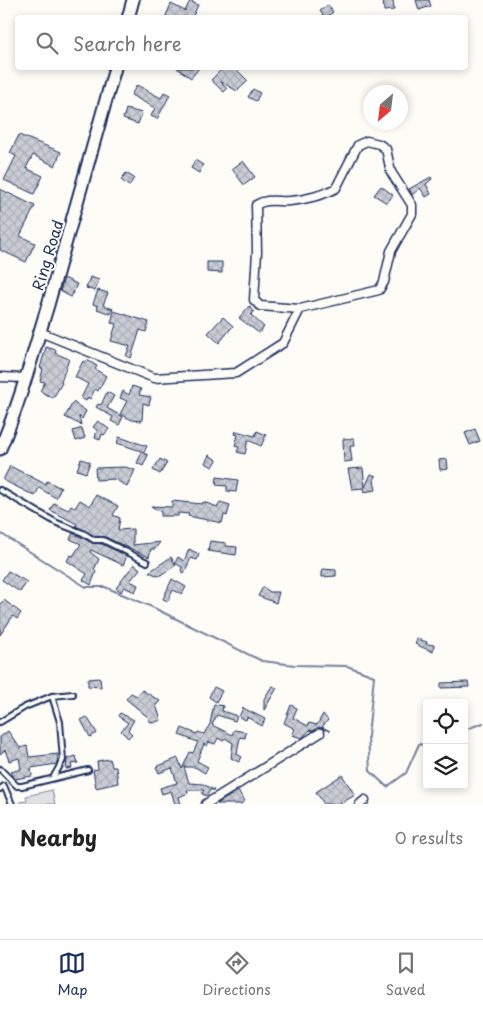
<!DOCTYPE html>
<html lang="en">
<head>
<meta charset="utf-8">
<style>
  :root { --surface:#fff; --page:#f2f2f2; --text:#222; --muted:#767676; --line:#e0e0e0; --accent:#1b2f5e }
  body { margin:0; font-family:"Playpen Sans",sans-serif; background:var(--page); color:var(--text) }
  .controls { position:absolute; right:15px; bottom:15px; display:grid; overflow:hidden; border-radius:5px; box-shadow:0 2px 8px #0003 }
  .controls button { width:45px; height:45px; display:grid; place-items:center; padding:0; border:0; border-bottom:1px solid var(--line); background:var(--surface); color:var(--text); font:25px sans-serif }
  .compass { position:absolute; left:363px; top:85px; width:45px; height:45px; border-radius:50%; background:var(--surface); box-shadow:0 2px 8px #0003; rotate:208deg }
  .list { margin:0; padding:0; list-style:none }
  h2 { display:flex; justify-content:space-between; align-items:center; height:65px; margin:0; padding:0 20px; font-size:21px }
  h2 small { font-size:16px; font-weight:400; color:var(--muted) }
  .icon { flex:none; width:28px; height:28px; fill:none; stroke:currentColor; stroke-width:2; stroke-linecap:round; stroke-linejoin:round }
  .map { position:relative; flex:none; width:483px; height:804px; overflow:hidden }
  .search { position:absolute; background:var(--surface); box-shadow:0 2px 8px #0003; left:15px; right:15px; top:15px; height:55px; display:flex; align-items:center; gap:12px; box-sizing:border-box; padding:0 18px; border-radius:5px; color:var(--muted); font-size:19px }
  .sheet { height:135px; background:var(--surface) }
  nav { display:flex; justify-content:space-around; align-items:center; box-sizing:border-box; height:70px; border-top:1px solid var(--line); background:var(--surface); font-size:14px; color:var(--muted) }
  nav a { display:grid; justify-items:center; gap:2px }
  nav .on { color:var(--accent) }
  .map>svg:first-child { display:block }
  .green { fill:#e0e1e3; stroke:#7e88a0 }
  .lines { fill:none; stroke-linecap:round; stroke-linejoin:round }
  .stream { stroke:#76819c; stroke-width:2 }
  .building { fill:url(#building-cross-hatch); stroke:#1b2f5e }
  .lane-casing { stroke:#1b2f5e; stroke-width:8 }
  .street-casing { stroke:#1b2f5e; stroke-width:11 }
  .secondary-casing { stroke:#1b2f5e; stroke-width:15 }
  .lane { stroke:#fdfcf7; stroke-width:4 }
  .street { stroke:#fdfcf7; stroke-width:8 }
  .secondary { stroke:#fdfcf7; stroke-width:11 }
  .labels { text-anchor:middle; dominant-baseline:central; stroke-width:4; stroke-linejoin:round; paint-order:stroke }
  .street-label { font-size:15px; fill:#1b2f5e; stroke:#fdfcf7 }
</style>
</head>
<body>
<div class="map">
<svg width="483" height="804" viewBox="0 0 483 804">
  <defs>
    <pattern id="building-cross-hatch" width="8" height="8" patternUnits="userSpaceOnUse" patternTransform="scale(1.25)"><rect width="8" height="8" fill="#c9ccd3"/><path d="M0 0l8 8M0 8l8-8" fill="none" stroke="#acb0b8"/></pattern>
  </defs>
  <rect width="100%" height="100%" fill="#fdfcf7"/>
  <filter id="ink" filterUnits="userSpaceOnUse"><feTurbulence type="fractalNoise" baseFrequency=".02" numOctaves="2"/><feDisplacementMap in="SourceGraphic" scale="10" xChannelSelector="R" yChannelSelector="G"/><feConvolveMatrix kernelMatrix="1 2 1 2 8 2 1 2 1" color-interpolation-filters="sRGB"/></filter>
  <g filter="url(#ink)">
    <!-- green -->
    <polygon class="green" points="52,790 55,804 20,804 19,802 27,801 26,796"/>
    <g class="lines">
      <!-- stream -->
      <g class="stream">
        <polyline points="0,533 86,587 105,587 150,606 262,661 295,665 347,666 374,676 368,736 370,771 387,787 406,773 419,744 427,746"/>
        <polyline points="464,730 483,723"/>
      </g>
    </g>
    <!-- building -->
    <g class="building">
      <polygon points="383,0 393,0 394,10 384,11"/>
      <polygon points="416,0 429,0 431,6 419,10"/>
      <polygon points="190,1 198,5 192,18 165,18 171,4 185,11"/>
      <polygon points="328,5 333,12 325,18 320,11"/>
      <polygon points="177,68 199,68 191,78"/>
      <polygon points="223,68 240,68 237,70 248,81 237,91 220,81 227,89 224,92 211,80"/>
      <polygon points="137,85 161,98 164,92 170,95 157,119 151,116 155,108 131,95"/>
      <polygon points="253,89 260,93 256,101 248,97"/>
      <polygon points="126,109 142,113 138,124 123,119"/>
      <polygon points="19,135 61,152 55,166 33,155 26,168 43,176 34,194 4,180 16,156 10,153"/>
      <polygon points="195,160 203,165 199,173 191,168"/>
      <polygon points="243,161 255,177 244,185 232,169"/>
      <polygon points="126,173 134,178 129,186 121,180"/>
      <polygon points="431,177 432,179 426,184 431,194 426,197 420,188 412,195 409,189"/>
      <polygon points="381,186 393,195 387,203 374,195"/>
      <polygon points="0,189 35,206 20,236 35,243 26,262 0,250"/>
      <polygon points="207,262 222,262 222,273 207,272"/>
      <polygon points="90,277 99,280 95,291 86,288"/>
      <polygon points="64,278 77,284 71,297 60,291"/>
      <polygon points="98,290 108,293 103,305 113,309 111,314 97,309 98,306 93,304"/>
      <polygon points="249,306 254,312 251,315 264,327 259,333 239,318"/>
      <polygon points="114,311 149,322 146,332 140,330 131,358 126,356 130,346 111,341 116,324 111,323"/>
      <polygon points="223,317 233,326 219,343 208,333"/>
      <polygon points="46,347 56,350 55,353 69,359 61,382 62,383 53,398 40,391 45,382 40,381 43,369 40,368"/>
      <polygon points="87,360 97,366 95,369 106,376 98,391 95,389 90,399 88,397 86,401 81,398 88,384 75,377 83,361 86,363"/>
      <polygon points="132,386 141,389 139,395 151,397 149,405 143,403 142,421 132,420 120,414 127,401 120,398 123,391 129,395"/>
      <polygon points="107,392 114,396 107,408 123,417 119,425 111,421 113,417 96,407 98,404 101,405"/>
      <polygon points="73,402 86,411 82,419 79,416 81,425 65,417"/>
      <polygon points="98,421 109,429 104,435 102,434 100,440 95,438 97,430 93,427"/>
      <polygon points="82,428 85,438 76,441 73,431"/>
      <polygon points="475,429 480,441 470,445 465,433"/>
      <polygon points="236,431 255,436 257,431 266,435 261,446 248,440 245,454 237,452 239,447 235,446 238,435 235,434"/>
      <polygon points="119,437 147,446 144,452 117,443"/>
      <polygon points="354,438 355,446 350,446 352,461 344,462 343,439"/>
      <polygon points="142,452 148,455 143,466 137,463"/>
      <polygon points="209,455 217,460 213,467 205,463"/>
      <polygon points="81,459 90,462 86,473 77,470"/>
      <polygon points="160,459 167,463 160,474 153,470"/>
      <polygon points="447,459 448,469 440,470 439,460"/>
      <polygon points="10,466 45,484 47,481 61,488 56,498 39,488 35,496 3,480"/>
      <polygon points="125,467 135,470 127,487 115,479 96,480 95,468"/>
      <polygon points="363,468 365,487 371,474 376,476 374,480 376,490 363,492 365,488 352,489 348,469"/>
      <polygon points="217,477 238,480 236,492 227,491 227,486 216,485"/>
      <polygon points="96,495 118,506 113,515 120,518 118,530 133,529 133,545 160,542 155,549 151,549 149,557 105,537 95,536 76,526 77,524 50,510 54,503 68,510 71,505 75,508 80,500 90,506"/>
      <polygon points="172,501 202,504 203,502 218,507 220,502 230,505 227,516 224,515 222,523 188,516 189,514 178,513 178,516 161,516 161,512 151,506 172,507"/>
      <polygon points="73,533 92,543 102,544 127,556 123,565 91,550 90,552 99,559 94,570 96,572 91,585 83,580 87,574 67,561 70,555 73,556 81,544 70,539"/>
      <polygon points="210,541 226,543 226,546 237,547 236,555 208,551"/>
      <polygon points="189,549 199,554 197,560 191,558 184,573 181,571 182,567 175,563 178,557 184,561"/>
      <polygon points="171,557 176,565 159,576 149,572"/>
      <polygon points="134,564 140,569 130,581 138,585 135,592 124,587 121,592 116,588"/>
      <polygon points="322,569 336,570 336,576 322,577"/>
      <polygon points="8,571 27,582 20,592 2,580"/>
      <polygon points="172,579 186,587 182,594 173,590 168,601 163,599"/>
      <polygon points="263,587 270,592 279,592 276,603 258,596"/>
      <polygon points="4,600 21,613 17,619 13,616 0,635 0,604"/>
      <polygon points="417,639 427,642 426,644 434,645 433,652 415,644"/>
      <polygon points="100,678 101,687 88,686 88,679"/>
      <polygon points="468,682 469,687 441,688 441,683"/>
      <polygon points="272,686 277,688 264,710 264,699"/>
      <polygon points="214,687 222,691 216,702 209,697"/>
      <polygon points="142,690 160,701 156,705 161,720 153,723 148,720 149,718 126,699 131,693 137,696"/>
      <polygon points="214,704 223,706 222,711 237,716 235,721 217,715 212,725 232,735 234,730 246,732 245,738 240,737 237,754 242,757 239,762 231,758 233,743 225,738 223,741 218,738 215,744 209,742 207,746 204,744 197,761 208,767 205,773 195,767 184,767 189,783 203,784 214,790 210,790 207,796 202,794 204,790 187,790 188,793 179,797 181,804 175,804 171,791 162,794 160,788 177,783 172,768 159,773 156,767 178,758 182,769 190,752 193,753 198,742 179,735 182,728 197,734 198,732 204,734 210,724"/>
      <polygon points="291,705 297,708 293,718 308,726 309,723 317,725 323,714 328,720 322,727 330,731 319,727 313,731 310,730 302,738 292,735 295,729 284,723"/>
      <polygon points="243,708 265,719 262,726 247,717 246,720 239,717"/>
      <polygon points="120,713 134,720 128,730 132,734 128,738 121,731 128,723 118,716"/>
      <polygon points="87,717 97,733 90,737 81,720"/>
      <polygon points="8,731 20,748 27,746 29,757 58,754 57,764 31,768 32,776 15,779 11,772 21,769 19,758 9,761 5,750 0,754 0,737"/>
      <polygon points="76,756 78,763 71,764 72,768 66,769 67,759"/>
      <polygon points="110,759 112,767 116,767 118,783 96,788 93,770 98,769 97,761"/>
      <polygon points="342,775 355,795 340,804 324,804 316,792"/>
      <polygon points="238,791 245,801 241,804 217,804"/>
    </g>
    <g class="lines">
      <!-- lane casing -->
      <g class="lane-casing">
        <g id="lane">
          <polyline points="0,490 57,523 83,533 94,540 103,540 147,562"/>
          <polyline points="52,696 73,694"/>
          <polyline points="0,722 25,707 52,696 60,722 63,760 53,778"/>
          <polyline points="0,769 17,786 22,786 88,770"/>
          <polyline points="0,789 4,786 12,804"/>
        </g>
      </g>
      <!-- street casing -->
      <g class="street-casing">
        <g id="street">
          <path d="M 40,332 L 154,378 L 236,373 L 283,343 L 300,309 L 260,306 L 254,300 L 257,252 L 256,205 C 267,198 278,202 290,201 C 304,200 324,195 336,188 L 358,145 L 367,141 L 379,144 L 386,149 L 391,172 L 412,205 L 412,214 L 391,251 L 384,282 L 379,290 L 300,309"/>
          <polyline points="0,377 25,378"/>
          <polyline points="206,804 320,733"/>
          <polyline points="360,804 365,800"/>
        </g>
      </g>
      <!-- secondary casing -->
      <g class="secondary-casing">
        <g id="secondary">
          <polyline points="128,18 133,0"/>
          <path d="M 0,449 C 20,403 33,353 48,305 C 71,226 93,147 115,68"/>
        </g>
      </g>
      <!-- lane -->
      <use href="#lane" class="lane"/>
      <!-- street -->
      <use href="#street" class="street"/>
      <!-- secondary -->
      <use href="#secondary" class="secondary"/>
    </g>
  </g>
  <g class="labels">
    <!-- street labels -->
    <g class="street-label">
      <text transform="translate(47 255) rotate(-73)">Ring Road</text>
    </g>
  </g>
</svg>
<div class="controls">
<button><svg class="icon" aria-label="locate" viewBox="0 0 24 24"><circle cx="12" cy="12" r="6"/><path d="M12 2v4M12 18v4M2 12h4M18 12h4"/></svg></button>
<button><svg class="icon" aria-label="layers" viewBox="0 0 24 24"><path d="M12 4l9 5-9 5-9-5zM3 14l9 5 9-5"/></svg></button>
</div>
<svg class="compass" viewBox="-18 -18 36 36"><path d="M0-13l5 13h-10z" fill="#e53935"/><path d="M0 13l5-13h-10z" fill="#767676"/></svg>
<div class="search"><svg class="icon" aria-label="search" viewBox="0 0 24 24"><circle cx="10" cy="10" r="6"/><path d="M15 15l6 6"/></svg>Search here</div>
</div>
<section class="sheet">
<h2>Nearby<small>0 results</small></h2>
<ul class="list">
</ul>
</section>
<nav>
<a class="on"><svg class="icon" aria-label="map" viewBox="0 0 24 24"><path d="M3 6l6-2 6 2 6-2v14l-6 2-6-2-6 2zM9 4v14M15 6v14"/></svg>Map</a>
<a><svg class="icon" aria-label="directions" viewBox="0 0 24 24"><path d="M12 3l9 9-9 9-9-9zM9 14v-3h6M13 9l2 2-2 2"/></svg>Directions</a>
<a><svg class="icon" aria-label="saved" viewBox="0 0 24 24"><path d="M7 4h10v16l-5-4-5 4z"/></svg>Saved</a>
</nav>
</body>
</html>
